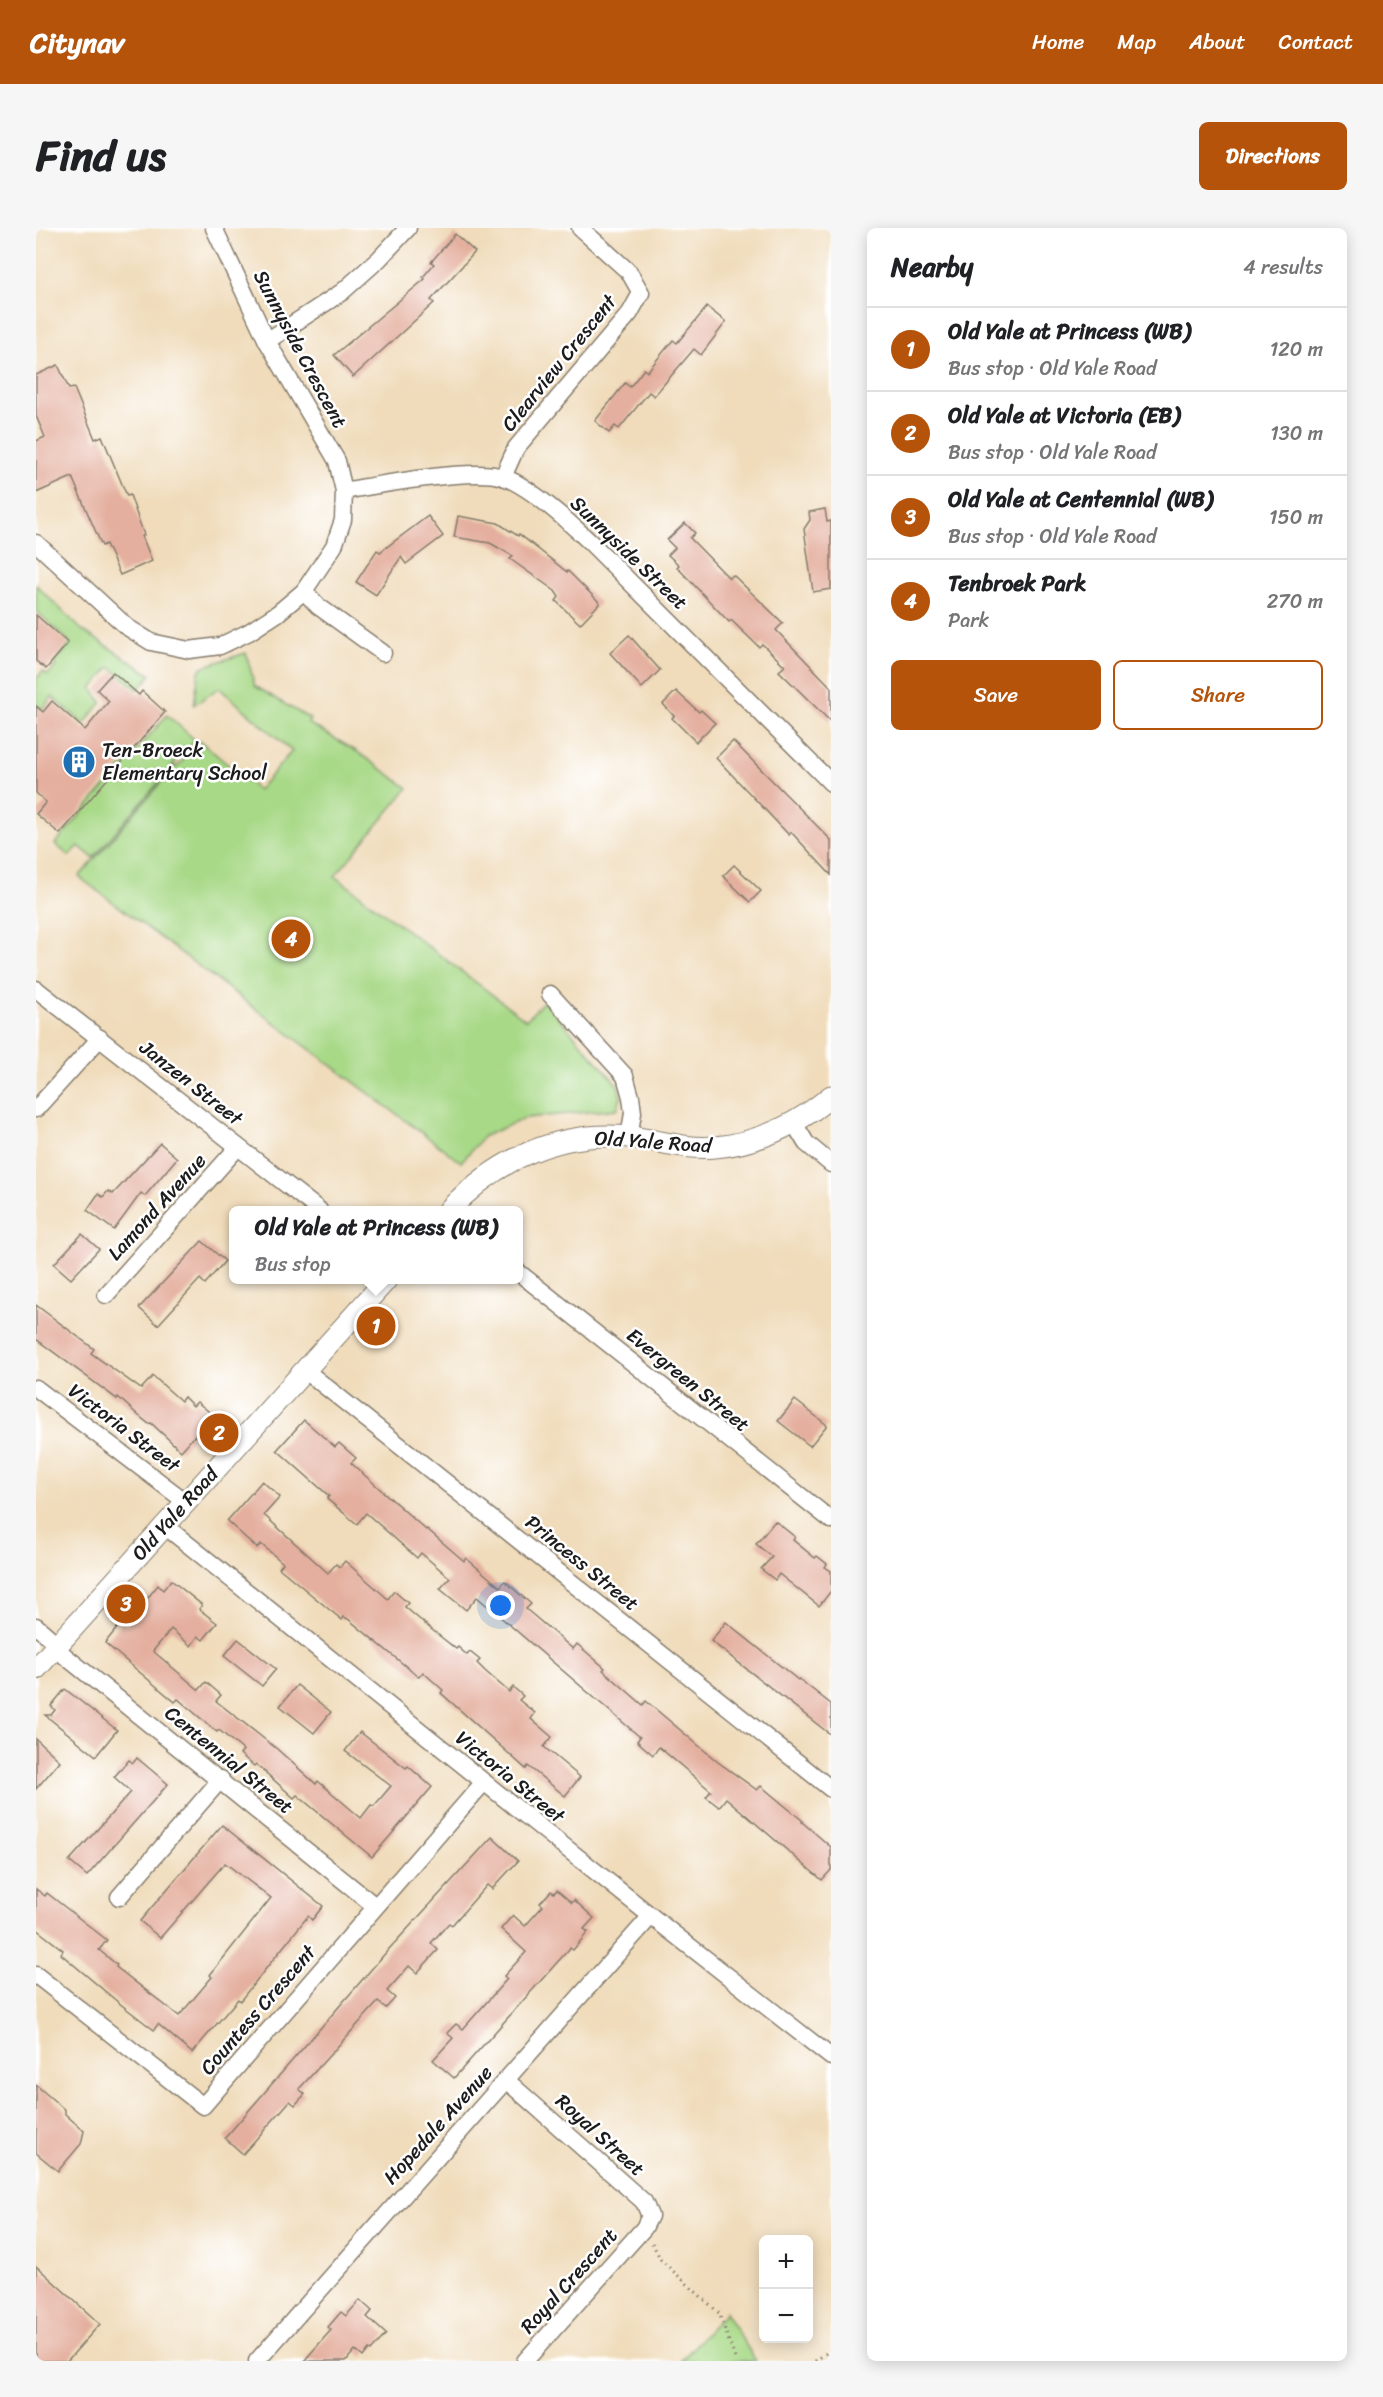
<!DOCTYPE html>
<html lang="en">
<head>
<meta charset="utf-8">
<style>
  :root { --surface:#fff; --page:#f6f6f6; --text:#202124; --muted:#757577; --line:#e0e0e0; --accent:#b45309 }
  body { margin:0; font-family:Sriracha,sans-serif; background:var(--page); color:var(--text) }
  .controls { position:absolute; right:18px; bottom:18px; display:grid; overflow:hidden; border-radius:9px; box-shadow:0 3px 15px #0003 }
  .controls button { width:54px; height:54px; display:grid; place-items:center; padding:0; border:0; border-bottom:2px solid var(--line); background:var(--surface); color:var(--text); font:30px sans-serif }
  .you { position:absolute; left:465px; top:1378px; width:21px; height:21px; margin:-15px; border:4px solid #fff; border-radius:50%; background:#1a73e8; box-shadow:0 0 0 9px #1a73e833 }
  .badge { display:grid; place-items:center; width:39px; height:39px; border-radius:50%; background:var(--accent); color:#fff; font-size:20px; font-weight:700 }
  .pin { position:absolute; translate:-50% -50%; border:3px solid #fff; box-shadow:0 2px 6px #0006 }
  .popup { position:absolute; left:193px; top:978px; width:294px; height:78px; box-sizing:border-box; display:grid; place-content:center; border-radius:9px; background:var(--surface); filter:drop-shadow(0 2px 4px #0005); font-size:20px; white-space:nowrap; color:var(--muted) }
  .popup b { font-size:22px; color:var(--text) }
  .popup::after { content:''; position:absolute; left:50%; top:100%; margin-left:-12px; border:12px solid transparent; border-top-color:var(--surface) }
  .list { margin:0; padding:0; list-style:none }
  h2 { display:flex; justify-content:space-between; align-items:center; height:78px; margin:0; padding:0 24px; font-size:26px }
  h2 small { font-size:20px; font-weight:400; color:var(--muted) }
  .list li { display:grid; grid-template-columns:39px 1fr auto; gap:18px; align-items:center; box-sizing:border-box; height:84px; padding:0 24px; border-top:2px solid var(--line) }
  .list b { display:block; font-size:22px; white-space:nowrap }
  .list p { margin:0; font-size:20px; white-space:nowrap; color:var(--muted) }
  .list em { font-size:20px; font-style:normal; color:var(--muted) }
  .actions { display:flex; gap:12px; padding:18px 24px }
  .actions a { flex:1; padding:14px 0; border:2px solid var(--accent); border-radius:9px; text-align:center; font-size:21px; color:var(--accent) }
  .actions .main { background:var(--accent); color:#fff }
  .map { position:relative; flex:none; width:795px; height:2133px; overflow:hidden; border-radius:9px }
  header { display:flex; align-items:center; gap:36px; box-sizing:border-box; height:84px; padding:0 30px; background:var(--accent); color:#fff }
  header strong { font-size:28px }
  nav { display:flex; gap:33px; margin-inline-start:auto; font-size:21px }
  .intro { display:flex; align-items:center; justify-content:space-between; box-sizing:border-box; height:144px; padding:0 36px }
  h1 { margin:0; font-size:42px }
  .button { padding:15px 27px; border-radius:9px; background:var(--accent); color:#fff; font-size:21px; font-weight:700 }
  main { display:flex; gap:36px; padding:0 36px }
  aside { flex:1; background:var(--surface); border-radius:9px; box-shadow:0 3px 15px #0003 }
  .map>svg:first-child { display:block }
  .park { fill:#a8d987; stroke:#627a52; stroke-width:1.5 }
  .building { fill:#e4af9e }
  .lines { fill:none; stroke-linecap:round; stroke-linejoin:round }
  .minor-casing { stroke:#867c6c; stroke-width:19 }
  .tertiary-casing { stroke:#867c6c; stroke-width:23 }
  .path { stroke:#867c6c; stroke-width:3; stroke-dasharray:1.5 4.5; stroke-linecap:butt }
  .minor { stroke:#fff; stroke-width:16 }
  .tertiary { stroke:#fff; stroke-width:21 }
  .labels { text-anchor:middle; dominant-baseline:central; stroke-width:5; stroke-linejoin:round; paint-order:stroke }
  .street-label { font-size:20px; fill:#1c1c1c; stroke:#fff }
  .poi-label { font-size:20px; fill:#1c1c1c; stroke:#fff; text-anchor:start }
</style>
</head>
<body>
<header>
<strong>Citynav</strong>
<nav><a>Home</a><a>Map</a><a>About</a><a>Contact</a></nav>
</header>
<div class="intro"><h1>Find us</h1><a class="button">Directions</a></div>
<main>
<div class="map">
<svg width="795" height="2133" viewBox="0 0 795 2133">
  <rect width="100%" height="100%" fill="#fff"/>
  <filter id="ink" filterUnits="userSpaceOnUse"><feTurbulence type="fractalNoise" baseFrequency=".0167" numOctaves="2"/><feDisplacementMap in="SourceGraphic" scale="12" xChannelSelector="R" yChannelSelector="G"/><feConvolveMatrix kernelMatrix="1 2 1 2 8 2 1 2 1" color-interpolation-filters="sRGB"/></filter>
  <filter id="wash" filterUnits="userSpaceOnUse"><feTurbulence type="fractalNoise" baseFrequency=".008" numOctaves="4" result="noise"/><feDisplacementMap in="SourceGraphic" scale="24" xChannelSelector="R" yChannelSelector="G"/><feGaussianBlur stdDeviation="1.35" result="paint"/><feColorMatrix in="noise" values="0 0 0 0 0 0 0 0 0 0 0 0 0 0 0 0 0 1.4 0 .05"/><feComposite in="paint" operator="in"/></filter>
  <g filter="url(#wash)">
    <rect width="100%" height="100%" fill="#f0dcbb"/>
    <!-- park -->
    <g class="park">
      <polygon points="0,357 46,402 115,447 102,462 74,439 56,461 66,474 48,496 16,469 6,481 0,476 0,451 7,443 12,447 20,438 18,436 35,415 0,383"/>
      <polygon points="210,425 219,458 274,491 272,495 320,523 372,560 299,648 490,792 508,773 582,857 585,869 581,881 490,890 448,908 425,934 43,649 139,538 141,539 164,513 222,562 256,523 183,460 158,477 163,443 166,439"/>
      <polygon points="131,487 159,512 57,630 43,618 33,628 19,616"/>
      <polygon points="689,2084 720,2133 645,2133 689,2085"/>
    </g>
    <g id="blocks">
      <!-- building -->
      <g class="building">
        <polygon points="419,6 439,24 395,72 398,75 317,149 298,127 389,51 387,49 398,36 395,34"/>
        <polygon points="671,79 690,94 665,127 658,121 618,168 613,164 583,201 579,198 573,205 559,193 589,155 594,159 608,141 611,144 637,112 641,115"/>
        <polygon points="22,137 33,161 38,160 59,211 66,208 91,268 94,267 108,307 106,308 116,333 84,347 70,316 66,318 36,249 0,265 0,213 9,209 0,188 0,147"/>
        <polygon points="789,281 791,294 795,293 795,361 777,364 768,301 774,292 773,284"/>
        <polygon points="392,288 407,308 370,336 365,329 340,367 320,354 341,322 344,324"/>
        <polygon points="422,288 462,295 482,308 483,306 531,344 532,343 564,375 544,396 520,373 523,369 519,363 474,331 477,328 454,315 418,309"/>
        <polygon points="649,295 659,305 654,310 693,350 697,347 747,395 740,402 795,459 795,494 743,443 749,438 726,416 723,419 695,392 693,394 641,339 643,337 632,327 639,320 631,312"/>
        <polygon points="0,387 32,415 10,441 0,433"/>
        <polygon points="593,407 624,442 606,460 574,425"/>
        <polygon points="77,444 103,467 106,463 129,484 24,606 0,586 10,574 0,565 0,478 7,484 16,473 49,502 73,473 61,462"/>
        <polygon points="640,463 663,484 665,482 679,495 660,514 636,490 638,488 627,476"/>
        <polygon points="697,513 795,612 795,647 755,604 753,607 680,530"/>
        <polygon points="698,637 725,663 714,674 687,648"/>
        <polygon points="124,915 141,930 109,968 105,965 78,1002 51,982 62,966 67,969 72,963 77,966"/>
        <polygon points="46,1006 63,1021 35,1051 18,1036"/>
        <polygon points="166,1013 189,1033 169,1056 164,1051 122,1097 103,1080"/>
        <polygon points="0,1077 58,1121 55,1125 105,1161 117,1148 145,1173 148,1169 157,1178 161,1174 177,1187 145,1223 115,1195 113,1196 103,1188 82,1169 81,1171 0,1111"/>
        <polygon points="759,1172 791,1197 774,1218 742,1193"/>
        <polygon points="268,1192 299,1219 303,1215 320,1230 315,1235 390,1302 391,1301 428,1333 430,1330 464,1359 469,1353 495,1376 490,1381 537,1421 541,1416 569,1440 567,1442 607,1477 610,1473 682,1534 721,1562 725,1558 767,1593 766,1594 795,1619 795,1642 786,1652 690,1570 683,1579 670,1569 675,1563 623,1519 617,1527 601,1513 604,1509 441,1369 430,1382 404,1361 414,1350 385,1325 381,1330 330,1285 321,1296 291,1271 293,1268 241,1222"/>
        <polygon points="226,1253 244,1269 228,1287 292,1345 300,1336 304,1339 309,1333 352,1371 358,1363 372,1375 369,1379 395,1401 420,1421 422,1419 431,1427 434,1424 444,1432 441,1435 449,1443 473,1464 477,1459 487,1468 483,1472 499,1485 495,1491 516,1509 508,1519 544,1549 529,1568 492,1538 490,1541 471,1524 405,1465 407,1462 387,1444 383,1449 312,1391 308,1389 306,1392 243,1340 247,1335 225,1316 221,1320 191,1293"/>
        <polygon points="739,1293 759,1309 757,1312 779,1330 781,1328 791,1336 789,1339 795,1343 795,1363 783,1378 743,1346 739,1352 725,1341 736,1329 720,1316"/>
        <polygon points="135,1352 166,1377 163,1381 181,1395 167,1412 162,1408 155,1418 135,1401 117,1423 163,1462 170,1454 185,1467 180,1473 241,1521 280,1556 282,1553 325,1590 335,1577 338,1578 355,1558 309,1523 324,1504 370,1540 372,1538 396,1559 336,1629 261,1567 258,1570 220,1536 218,1538 204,1526 207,1522 183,1502 181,1504 142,1471 139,1474 69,1415 86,1394 90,1397 122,1357 127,1362"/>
        <polygon points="690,1394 762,1452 763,1451 795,1476 795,1507 675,1413"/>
        <polygon points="202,1411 240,1441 226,1458 188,1428"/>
        <polygon points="261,1457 295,1484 278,1505 244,1478"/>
        <polygon points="29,1461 81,1502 60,1528 9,1487 15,1487 19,1482 15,1478"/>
        <polygon points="0,1511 24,1533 0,1561"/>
        <polygon points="101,1530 132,1556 51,1648 33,1633 95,1564 78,1549 93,1532 97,1535"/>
        <polygon points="186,1597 287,1678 276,1692 272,1688 204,1773 202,1771 156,1825 122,1796 118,1802 83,1775 25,1726 27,1722 0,1701 0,1661 9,1668 11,1665 71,1712 63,1722 81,1737 80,1739 143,1788 176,1749 174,1747 235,1670 189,1635 124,1710 104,1693"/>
        <polygon points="456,1609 482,1633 456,1661 451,1657 416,1697 413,1695 395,1715 402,1722 381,1745 373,1738 351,1763 359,1770 350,1780 342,1774 263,1861 269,1866 259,1877 254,1873 207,1926 189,1910 353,1721"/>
        <polygon points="521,1662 536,1675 538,1672 558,1690 548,1701 552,1704 537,1722 534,1720 418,1850 397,1832 417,1810 411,1805 420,1796 427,1801 471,1751 468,1748 490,1724 465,1701 477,1687 489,1698 507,1678 504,1675 515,1663 518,1665"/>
        <polygon points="0,1857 29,1882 29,1886 48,1903 45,1916 22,1943 0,1925"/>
        <polygon points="0,2038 64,2096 31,2133 0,2133"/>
        <polygon points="324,2072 336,2083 331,2089 350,2106 335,2123 333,2121 327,2129 319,2122 310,2133 268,2133 295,2102 292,2099 305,2084 310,2088"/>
      </g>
    </g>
  </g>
  <g filter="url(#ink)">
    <use href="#blocks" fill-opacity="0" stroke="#867c6c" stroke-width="1.5"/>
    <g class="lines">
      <!-- minor casing -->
      <g class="minor-casing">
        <g id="minor">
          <polyline points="231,113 306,64 343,31 372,0"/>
          <polyline points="467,249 480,220 594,85 605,65 593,44 544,0"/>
          <path d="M 308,263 C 342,257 437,239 467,249 C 494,258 534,295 555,315 L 795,555"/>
          <polyline points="0,315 91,399 115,414 153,422 184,418 213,404 242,385 268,363 298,318 307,292 308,263 301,233 231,113 178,0"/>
          <polyline points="268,363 282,378 347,425"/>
          <polyline points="0,761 283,982"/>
          <polyline points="514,766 589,848 595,869 597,885 593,909"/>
          <polyline points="0,881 64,810"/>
          <polyline points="758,895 770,915 795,936"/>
          <polyline points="482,1044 795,1292"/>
          <polyline points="70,1067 202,919"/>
          <polyline points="270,1143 795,1561"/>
          <polyline points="0,1160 150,1274"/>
          <polyline points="129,1298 615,1688 795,1829"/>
          <polyline points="0,1398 22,1417"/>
          <polyline points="19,1420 339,1678"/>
          <polyline points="83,1669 185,1551"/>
          <polyline points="0,1747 167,1878 448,1554"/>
          <polyline points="470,1852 608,1974 614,1988 608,2000 489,2133"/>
          <polyline points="221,2133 615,1688"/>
        </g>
      </g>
      <!-- tertiary casing -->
      <g class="tertiary-casing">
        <g id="tertiary">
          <path d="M 413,982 C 460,932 522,902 593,909 C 622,912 649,922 679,919 C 723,915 762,896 795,868"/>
          <polyline points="0,1441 350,1052"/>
        </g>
      </g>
      <!-- path -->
      <g class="path">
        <polyline points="616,2015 625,2032 683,2085 700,2133"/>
        <polyline points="779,2133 795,2122"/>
      </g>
      <!-- minor -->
      <use href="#minor" class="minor"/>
      <!-- tertiary -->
      <use href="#tertiary" class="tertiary"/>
    </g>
  </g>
  <!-- icons -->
  <defs>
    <g id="building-disc" transform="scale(1.725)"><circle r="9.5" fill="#1f6fb2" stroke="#fff"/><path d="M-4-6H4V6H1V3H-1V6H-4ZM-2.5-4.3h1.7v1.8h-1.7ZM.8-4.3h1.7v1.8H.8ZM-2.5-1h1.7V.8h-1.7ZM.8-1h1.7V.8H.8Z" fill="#fff"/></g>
  </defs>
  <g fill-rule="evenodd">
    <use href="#building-disc" x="43" y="534"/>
  </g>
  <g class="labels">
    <!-- street labels -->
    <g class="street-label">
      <text transform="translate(264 121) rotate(62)">Sunnyside Crescent</text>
      <text transform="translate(523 135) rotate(-51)">Clearview Crescent</text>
      <text transform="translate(593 325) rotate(44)">Sunnyside Street</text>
      <text transform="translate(155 855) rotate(38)">Janzen Street</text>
      <text transform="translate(617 914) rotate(4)">Old Yale Road</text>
      <text transform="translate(121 979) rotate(-48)">Lamond Avenue</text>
      <text transform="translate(652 1152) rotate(39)">Evergreen Street</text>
      <text transform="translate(88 1200) rotate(37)">Victoria Street</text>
      <text transform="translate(139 1286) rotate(-48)">Old Yale Road</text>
      <text transform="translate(546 1335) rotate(39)">Princess Street</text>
      <text transform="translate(193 1532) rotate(39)">Centennial Street</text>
      <text transform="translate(474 1549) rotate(39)">Victoria Street</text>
      <text transform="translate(222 1782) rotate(-49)">Countess Crescent</text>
      <text transform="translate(402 1897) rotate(-48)">Hopedale Avenue</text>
      <text transform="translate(564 1907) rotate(42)">Royal Street</text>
      <text transform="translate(533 2053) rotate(-48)">Royal Crescent</text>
    </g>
    <!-- poi labels -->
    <g class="poi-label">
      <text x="66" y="522">Ten-Broeck<tspan x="66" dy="23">Elementary School</tspan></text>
    </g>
  </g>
</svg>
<div class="controls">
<button>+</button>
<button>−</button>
</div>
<div class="you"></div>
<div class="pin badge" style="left:340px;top:1098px">1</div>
<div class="popup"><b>Old Yale at Princess (WB)</b>Bus stop</div>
<div class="pin badge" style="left:183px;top:1205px">2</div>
<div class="pin badge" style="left:90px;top:1376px">3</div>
<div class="pin badge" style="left:255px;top:711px">4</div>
</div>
<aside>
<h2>Nearby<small>4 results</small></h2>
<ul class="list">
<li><span class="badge">1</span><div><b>Old Yale at Princess (WB)</b><p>Bus stop · Old Yale Road</p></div><em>120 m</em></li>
<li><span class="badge">2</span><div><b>Old Yale at Victoria (EB)</b><p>Bus stop · Old Yale Road</p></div><em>130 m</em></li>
<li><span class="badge">3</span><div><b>Old Yale at Centennial (WB)</b><p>Bus stop · Old Yale Road</p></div><em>150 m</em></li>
<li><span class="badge">4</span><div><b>Tenbroek Park</b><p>Park</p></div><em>270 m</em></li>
</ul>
<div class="actions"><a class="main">Save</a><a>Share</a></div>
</aside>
</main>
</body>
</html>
